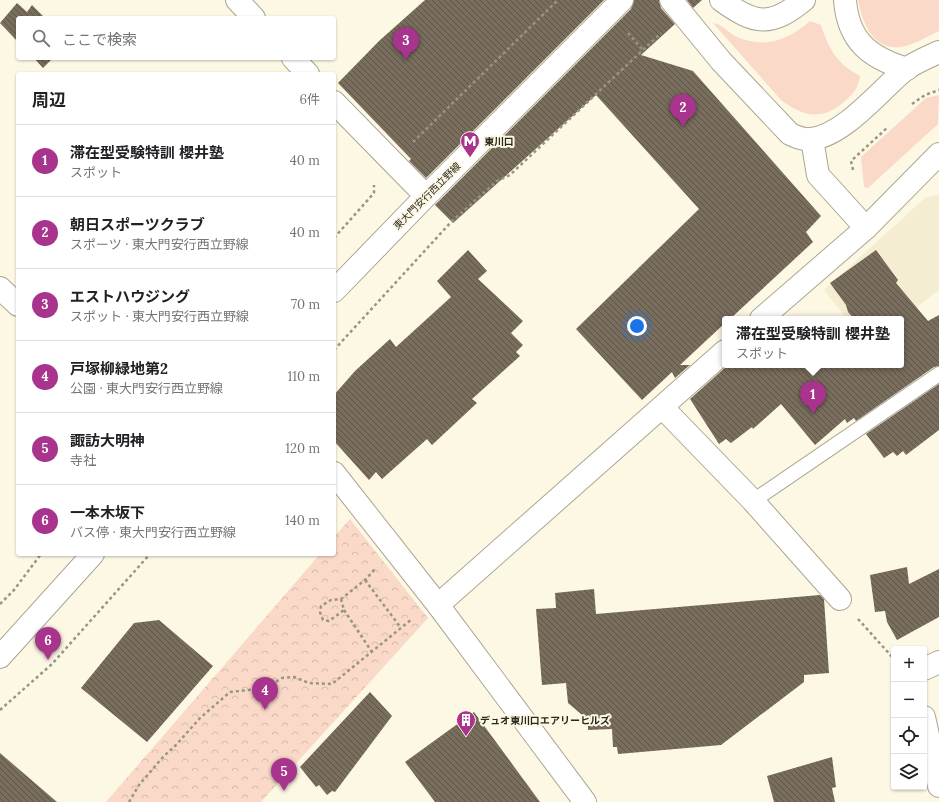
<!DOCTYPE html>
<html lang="ja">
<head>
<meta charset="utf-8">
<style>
  :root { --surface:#fff; --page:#f6f6f6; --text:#202124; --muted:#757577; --line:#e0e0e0; --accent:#a8348e }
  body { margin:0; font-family:Lora,"Noto Sans JP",serif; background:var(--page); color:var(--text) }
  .controls { position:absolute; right:12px; bottom:12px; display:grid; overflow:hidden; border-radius:4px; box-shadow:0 1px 3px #0004 }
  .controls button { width:36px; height:36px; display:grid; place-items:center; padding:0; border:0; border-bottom:1px solid var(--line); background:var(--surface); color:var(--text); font:20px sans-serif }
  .you { position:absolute; left:637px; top:326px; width:14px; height:14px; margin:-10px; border:3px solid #fff; border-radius:50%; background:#1a73e8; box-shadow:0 0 0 6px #1a73e833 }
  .badge { display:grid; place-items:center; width:26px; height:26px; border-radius:50%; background:var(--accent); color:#fff; font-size:13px; font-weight:700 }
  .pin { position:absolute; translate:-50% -33px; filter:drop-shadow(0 1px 2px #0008) }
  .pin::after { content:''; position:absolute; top:21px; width:14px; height:12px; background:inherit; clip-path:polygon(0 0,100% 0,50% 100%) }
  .popup { position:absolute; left:722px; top:316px; width:182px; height:52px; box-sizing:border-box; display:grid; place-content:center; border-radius:4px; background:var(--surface); filter:drop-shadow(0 1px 3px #0005); font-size:13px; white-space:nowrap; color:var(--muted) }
  .popup b { font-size:15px; color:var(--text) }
  .popup::after { content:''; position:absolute; left:50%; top:100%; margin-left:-8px; border:8px solid transparent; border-top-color:var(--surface) }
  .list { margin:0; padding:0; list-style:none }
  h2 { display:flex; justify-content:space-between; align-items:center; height:52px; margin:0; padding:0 16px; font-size:17px }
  h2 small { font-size:13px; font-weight:400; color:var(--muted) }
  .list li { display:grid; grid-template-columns:26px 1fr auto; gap:12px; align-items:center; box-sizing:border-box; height:72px; padding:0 16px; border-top:1px solid var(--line) }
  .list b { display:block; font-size:15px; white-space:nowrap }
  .list p { margin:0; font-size:13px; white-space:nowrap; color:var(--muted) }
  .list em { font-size:13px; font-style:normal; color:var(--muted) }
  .icon { flex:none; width:22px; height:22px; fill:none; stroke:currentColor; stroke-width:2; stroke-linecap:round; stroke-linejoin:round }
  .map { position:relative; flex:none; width:939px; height:802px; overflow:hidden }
  .search { position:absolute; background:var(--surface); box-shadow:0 1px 3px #0004; left:16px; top:16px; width:320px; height:44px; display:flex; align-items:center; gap:10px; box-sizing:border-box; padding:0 14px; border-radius:4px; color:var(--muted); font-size:15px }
  .panel { position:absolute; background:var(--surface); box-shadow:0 1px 3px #0004; left:16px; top:72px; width:320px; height:484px; border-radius:4px }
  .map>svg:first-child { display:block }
  .built { fill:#f4edd1 }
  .grass { fill:#fad9c9 }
  .park { fill:url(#park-crowns) }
  .building { fill:url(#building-back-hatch) }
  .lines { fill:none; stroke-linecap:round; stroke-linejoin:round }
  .service-casing { stroke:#aba693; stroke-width:16 }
  .minor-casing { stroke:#aba693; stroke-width:24 }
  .secondary-casing { stroke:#aba693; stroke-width:24 }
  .path { stroke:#989586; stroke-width:2.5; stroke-dasharray:3 3; stroke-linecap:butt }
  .service { stroke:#fff; stroke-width:14 }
  .minor { stroke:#fff; stroke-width:22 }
  .secondary { stroke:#fff; stroke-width:22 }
  .labels { text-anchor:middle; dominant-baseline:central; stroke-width:4; stroke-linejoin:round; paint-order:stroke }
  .poi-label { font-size:10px; font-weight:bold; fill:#2a2820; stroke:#fdf8e3; text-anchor:start }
  .street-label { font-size:10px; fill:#2a2820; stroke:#fdf8e3 }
</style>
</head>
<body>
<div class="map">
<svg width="939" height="802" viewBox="0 0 939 802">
  <defs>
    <pattern id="park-crowns" width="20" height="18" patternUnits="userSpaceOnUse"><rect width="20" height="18" fill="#fad9c9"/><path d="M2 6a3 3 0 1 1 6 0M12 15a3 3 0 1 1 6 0" fill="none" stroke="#d6baac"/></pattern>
    <pattern id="building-back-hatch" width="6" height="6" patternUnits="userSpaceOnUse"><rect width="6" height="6" fill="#796d5e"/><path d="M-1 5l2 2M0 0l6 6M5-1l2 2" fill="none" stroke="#5e5549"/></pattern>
  </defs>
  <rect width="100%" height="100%" fill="#fdf8e3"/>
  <!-- built -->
  <polygon class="built" points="939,195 939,290 901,319 847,319 824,290 926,197"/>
  <!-- grass -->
  <g class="grass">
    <path d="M 858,0 L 939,0 L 939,31 C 928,36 914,45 901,47 C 873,51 862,22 858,0 Z"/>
    <path d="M 810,21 L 821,25 C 829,49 836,63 860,76 C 857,90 855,92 845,101 C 823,121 803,117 781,100 L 713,23 C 723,24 729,34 737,37 C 766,49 788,40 810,21 Z"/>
    <polygon points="939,95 938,124 868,188 864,187 861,157 926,98"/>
  </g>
  <!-- park -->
  <polygon class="park" points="350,519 428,618 261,802 106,802 320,554 334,554 334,537"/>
  <!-- building -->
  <g class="building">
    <polygon points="425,0 604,0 426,178 409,161 411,159 338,83 379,41"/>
    <polygon points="634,0 659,0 661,8 675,24 641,55 693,71 821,216 806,232 813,242 730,319 725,319 725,323 680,365 690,365 675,378 672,372 642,400 576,329 699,209 596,95 453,223 435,205 631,9"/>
    <polygon points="687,0 702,0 693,8"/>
    <polygon points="17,3 27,12 32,5 45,18 18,18 18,42 0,23"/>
    <polygon points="34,58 53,58 43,68"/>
    <polygon points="468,250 487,271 478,279 523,321 511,333 523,345 516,352 520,356 472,399 477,403 432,445 427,439 382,479 376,472 369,480 334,441 334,395 355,371 390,339 396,347 451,297 437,281"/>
    <polygon points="876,250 898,280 896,283 928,321 939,315 939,366 934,367 856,421 854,418 847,423 845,419 815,445 781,404 753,429 752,427 731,443 726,439 719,444 690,399 728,365 901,365 901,319 854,319 848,312 846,305 830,283"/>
    <polygon points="939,384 939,430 906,455 903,451 897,456 893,452 884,458 866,434"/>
    <polygon points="907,567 909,584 939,569 939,617 897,640 887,622 885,611 875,612 870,575"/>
    <polygon points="594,589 596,614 820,595 824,599 829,673 804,675 804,682 721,745 618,754 617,747 613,747 612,729 588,730 588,720 568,703 566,683 542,685 536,609 556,608 555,593"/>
    <polygon points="159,620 213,666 147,742 81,688 134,623"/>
    <polygon points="370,692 392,716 335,792 332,791 327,795 319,785 316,787 300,767"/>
    <polygon points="474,712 540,802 435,802 405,762"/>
    <polygon points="0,753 57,802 0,802"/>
    <polygon points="832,757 836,787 832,788 835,802 774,802 767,776"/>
  </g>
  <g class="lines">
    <!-- service casing -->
    <g class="service-casing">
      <polyline id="service" points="753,501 939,374"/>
    </g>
    <!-- minor casing -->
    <g class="minor-casing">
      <g id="minor">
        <polyline points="237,0 254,18"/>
        <path d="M 671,0 L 721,61 L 790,134 C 797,137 803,140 811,139 C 844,136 881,89 906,69 C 916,62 928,57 939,52"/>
        <path d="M 721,0 C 755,25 771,27 804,0"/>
        <path d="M 845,0 C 848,41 870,58 907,69"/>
        <polyline points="293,58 308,74"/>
        <polyline points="334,102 426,196"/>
        <polyline points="812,139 818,175 866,228"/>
        <polyline points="0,288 18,305"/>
        <polyline points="761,319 866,228 939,154"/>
        <polyline points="662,407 753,501 840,599"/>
        <polyline points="334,473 438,605 585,802"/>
        <polyline points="438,605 725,351"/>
        <polyline points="924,669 939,662"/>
        <polyline points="924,717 939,786"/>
      </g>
    </g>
    <!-- secondary casing -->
    <g class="secondary-casing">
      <g id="secondary">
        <polyline points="334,291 426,196 622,0"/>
        <polyline points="0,657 93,554"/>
      </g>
    </g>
    <!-- path -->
    <g class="path">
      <polyline points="628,33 643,50"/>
      <polyline points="912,104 925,95 939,90"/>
      <polyline points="413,142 558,0"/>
      <polyline points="853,170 851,161 888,127"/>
      <polyline points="334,238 374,193 374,185"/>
      <polyline points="334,350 452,221 497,181 510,175 661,33"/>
      <polyline points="365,580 401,628"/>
      <polyline points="341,599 344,610 329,621 323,620 320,612 321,606 331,600 341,599 365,580 375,569"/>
      <polyline points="0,604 14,590 41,554"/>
      <polyline points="344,610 372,652"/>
      <polyline points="858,619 894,659"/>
      <polyline points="0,710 52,664 150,554"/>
      <polyline points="129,802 139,785 163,757 176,745 200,718 230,692 258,689 271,685 282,678 294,677 309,683 332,684 412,619"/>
    </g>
    <!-- service -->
    <use href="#service" class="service"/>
    <!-- minor -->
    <use href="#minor" class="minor"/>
    <!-- secondary -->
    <use href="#secondary" class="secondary"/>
  </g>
  <!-- icons -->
  <defs>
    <g id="metro-pin" transform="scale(1)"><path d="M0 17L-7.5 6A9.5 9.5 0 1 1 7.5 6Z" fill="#a8348e" stroke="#fdf8e3"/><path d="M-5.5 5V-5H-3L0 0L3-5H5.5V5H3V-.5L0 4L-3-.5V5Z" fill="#fff"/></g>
    <g id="building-pin" transform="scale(1)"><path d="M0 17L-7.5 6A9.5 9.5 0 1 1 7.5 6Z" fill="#a8348e" stroke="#fdf8e3"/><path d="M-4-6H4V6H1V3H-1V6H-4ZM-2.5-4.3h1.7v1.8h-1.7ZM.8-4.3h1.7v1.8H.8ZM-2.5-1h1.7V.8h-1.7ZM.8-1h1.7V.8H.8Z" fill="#fff"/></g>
  </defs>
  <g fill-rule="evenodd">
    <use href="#metro-pin" x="470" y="141"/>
    <use href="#building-pin" x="466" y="720"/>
  </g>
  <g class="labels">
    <!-- poi labels -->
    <g class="poi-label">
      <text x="484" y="141">東川口</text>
      <text x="480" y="720">デュオ東川口エアリーヒルズ</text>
    </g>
    <!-- street labels -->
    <g class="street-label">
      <text transform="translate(427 196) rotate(-45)">東大門安行西立野線</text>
    </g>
  </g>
</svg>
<div class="controls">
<button>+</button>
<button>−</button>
<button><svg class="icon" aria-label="locate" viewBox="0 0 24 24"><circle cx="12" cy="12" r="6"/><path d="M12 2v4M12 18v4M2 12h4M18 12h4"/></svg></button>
<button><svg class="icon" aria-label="layers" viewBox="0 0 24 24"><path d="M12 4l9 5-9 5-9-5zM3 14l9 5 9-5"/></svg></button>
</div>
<div class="you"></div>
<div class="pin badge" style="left:813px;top:414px">1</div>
<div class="popup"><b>滞在型受験特訓 櫻井塾</b>スポット</div>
<div class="pin badge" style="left:683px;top:127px">2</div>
<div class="pin badge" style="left:406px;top:60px">3</div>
<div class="pin badge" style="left:265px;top:710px">4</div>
<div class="pin badge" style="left:284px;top:791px">5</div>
<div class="pin badge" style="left:48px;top:660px">6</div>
<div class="search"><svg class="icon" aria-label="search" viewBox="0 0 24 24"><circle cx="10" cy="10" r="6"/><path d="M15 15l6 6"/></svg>ここで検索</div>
<section class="panel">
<h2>周辺<small>6件</small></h2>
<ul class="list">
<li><span class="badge">1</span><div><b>滞在型受験特訓 櫻井塾</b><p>スポット</p></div><em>40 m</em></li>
<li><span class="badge">2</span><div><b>朝日スポーツクラブ</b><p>スポーツ · 東大門安行西立野線</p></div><em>40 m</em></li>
<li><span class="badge">3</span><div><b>エストハウジング</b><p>スポット · 東大門安行西立野線</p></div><em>70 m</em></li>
<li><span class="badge">4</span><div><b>戸塚柳緑地第2</b><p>公園 · 東大門安行西立野線</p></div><em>110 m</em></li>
<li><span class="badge">5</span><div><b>諏訪大明神</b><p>寺社</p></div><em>120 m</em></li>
<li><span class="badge">6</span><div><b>一本木坂下</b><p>バス停 · 東大門安行西立野線</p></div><em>140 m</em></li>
</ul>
</section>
</div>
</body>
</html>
